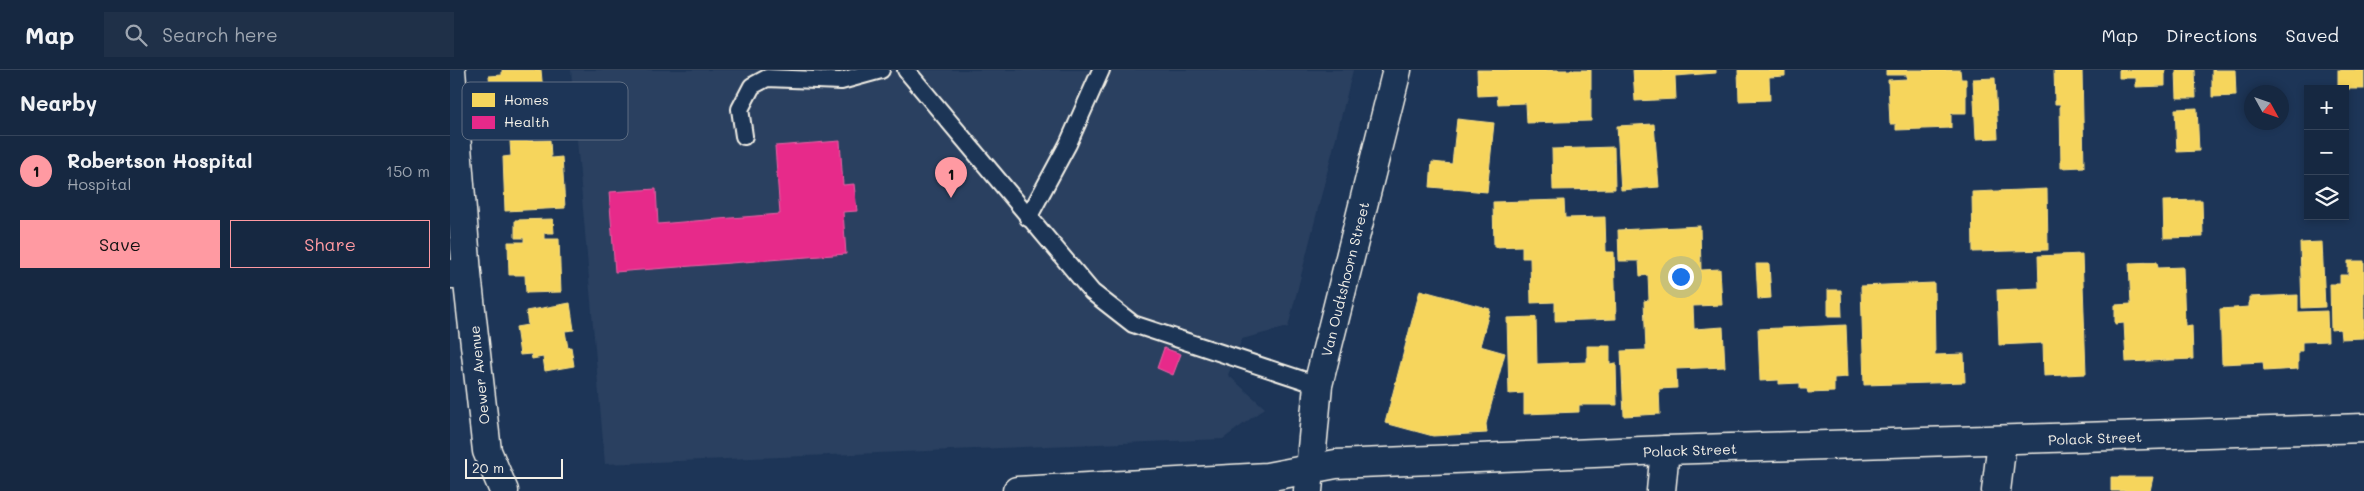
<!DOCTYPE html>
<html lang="en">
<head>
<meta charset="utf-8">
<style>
  :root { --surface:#162841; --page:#1f3048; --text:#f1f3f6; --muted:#9ea6b1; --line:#35445a; --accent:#ff9aa2 }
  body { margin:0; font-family:Mali,sans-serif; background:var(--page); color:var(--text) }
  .controls { position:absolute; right:15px; top:15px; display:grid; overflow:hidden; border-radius:0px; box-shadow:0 2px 8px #0003 }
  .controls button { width:45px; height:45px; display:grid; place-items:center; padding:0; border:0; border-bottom:1px solid var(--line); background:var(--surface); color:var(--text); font:25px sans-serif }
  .compass { position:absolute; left:1794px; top:15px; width:45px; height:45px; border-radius:50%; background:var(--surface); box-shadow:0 2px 8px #0003; rotate:130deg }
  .scale { position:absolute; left:15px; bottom:12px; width:98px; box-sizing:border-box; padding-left:5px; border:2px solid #f4f1e8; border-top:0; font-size:14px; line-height:18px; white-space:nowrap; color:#f4f1e8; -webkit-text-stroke:4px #1d3557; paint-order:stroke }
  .you { position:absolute; left:1230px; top:206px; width:18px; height:18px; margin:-12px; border:4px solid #fff; border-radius:50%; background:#1a73e8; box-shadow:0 0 0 8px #1a73e833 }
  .badge { display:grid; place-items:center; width:32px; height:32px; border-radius:50%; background:var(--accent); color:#111; font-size:16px; font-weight:700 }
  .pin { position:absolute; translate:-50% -41px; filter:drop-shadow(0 1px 2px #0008) }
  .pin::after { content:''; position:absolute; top:26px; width:18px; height:15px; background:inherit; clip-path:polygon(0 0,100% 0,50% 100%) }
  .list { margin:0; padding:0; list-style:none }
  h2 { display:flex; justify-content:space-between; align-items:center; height:65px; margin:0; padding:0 20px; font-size:21px }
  h2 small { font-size:16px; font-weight:400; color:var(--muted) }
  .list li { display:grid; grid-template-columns:32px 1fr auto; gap:15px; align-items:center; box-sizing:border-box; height:70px; padding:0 20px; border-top:1px solid var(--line) }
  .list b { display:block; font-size:19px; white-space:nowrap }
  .list p { margin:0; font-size:16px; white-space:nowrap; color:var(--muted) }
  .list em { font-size:16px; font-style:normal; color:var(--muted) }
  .actions { display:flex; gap:10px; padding:15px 20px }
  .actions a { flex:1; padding:11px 0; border:1px solid var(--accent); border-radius:0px; text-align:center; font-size:18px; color:var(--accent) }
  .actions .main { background:var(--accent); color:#111 }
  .icon { flex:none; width:28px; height:28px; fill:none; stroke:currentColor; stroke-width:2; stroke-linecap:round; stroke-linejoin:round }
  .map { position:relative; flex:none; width:1914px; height:421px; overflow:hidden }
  header { display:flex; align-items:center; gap:30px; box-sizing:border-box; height:70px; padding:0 25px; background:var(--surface); border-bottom:1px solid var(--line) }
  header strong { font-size:24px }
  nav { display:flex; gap:28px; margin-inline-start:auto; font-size:18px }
  .search { width:350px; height:45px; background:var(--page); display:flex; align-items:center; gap:12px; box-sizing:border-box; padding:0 18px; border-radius:0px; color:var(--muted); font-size:19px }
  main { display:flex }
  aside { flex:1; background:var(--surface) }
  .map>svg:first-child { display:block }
  .built { fill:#2a4060 }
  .homes { fill:#f6d55c; stroke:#f5dd86 }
  .health { fill:#e7298a; stroke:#eb65a6 }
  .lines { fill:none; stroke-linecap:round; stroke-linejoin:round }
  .lane-casing { stroke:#f4f1e8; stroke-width:20 }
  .street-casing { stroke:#f4f1e8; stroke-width:31 }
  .lane { stroke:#1d3557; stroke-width:16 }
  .street { stroke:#1d3557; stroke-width:28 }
  .labels { text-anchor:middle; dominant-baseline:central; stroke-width:5; stroke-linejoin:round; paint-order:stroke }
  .street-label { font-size:14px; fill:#f4f1e8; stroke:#1d3557 }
  .key { fill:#1d3557; stroke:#5e6d82; stroke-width:1 }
  .key-label { font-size:14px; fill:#f4f1e8 }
</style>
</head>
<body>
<header>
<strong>Map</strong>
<div class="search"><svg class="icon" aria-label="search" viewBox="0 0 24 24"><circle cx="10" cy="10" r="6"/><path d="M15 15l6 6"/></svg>Search here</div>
<nav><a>Map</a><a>Directions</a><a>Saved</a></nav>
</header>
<main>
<aside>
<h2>Nearby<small></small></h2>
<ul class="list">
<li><span class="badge">1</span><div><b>Robertson Hospital</b><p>Hospital</p></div><em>150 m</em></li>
</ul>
<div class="actions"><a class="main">Save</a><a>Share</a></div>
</aside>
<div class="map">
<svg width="1914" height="421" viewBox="0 0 1914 421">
  <rect width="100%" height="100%" fill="#1d3557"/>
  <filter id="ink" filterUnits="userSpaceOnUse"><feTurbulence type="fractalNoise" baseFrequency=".02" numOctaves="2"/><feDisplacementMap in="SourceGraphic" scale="10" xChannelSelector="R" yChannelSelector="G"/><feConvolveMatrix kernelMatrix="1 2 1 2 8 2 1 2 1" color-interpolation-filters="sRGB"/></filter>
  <g filter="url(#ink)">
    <!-- built -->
    <polygon class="built" points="121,0 903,0 838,257 792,269 778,305 815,338 773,369 155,394"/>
    <!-- homes -->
    <g class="homes">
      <polygon points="52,0 91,0 94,32 118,30 120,51 49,57 47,38 42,39 39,6 52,5"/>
      <polygon points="1027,0 1141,0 1141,51 1077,53 1076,33 1048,34 1047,25 1028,26"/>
      <polygon points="1183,0 1266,0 1266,3 1225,6 1226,29 1185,31"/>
      <polygon points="1288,0 1335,0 1335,6 1319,7 1320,30 1289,31"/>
      <polygon points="1436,0 1510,0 1511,9 1516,9 1516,43 1501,43 1501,58 1446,60 1446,54 1440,54 1438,10 1457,9 1457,5 1436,5"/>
      <polygon points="1604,0 1632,0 1634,97 1611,98 1610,34 1605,34"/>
      <polygon points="1669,0 1715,0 1715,16 1686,17 1686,8 1669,8"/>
      <polygon points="1726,0 1745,0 1746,28 1727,28"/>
      <polygon points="1762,0 1785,0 1786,26 1762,27"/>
      <rect x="1888" y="0" width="26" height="19"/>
      <polygon points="1545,8 1548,68 1526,69 1523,9"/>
      <polygon points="1747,38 1749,81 1727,82 1725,39"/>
      <polygon points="1007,49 1044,53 1037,122 980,117 982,92 1002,94"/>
      <polygon points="1204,54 1209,117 1171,120 1167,56"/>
      <polygon points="100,70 101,88 112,87 115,138 55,141 53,87 61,86 60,71"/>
      <polygon points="1164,77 1165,119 1103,120 1102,79"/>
      <polygon points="1597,119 1598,180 1523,182 1522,122"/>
      <polygon points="1114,130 1115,148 1155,147 1156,182 1164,182 1166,249 1105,251 1105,232 1081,233 1080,188 1072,188 1072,176 1044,177 1043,132"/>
      <polygon points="1752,130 1753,167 1714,168 1713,131"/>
      <polygon points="103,149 104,163 94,163 94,169 109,169 111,222 76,223 75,205 59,205 58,172 74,172 74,168 65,168 65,150"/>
      <polygon points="1250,156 1251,200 1270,199 1272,235 1243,236 1244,259 1273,257 1275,297 1226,299 1227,318 1209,319 1210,344 1174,346 1171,281 1196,280 1194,231 1199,230 1198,205 1190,206 1189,191 1169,191 1168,160"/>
      <polygon points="1872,172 1875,237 1852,238 1850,173"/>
      <polygon points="1632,184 1636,304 1594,306 1593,273 1549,275 1547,220 1589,218 1588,186"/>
      <polygon points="1898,191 1914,191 1914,268 1891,269 1890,259 1881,260 1880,214 1890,214 1890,205 1898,205"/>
      <polygon points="1707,192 1708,198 1733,197 1735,256 1742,255 1743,289 1676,292 1674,253 1665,254 1665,235 1681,234 1679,193"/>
      <polygon points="1306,194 1319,194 1321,228 1308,229"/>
      <polygon points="1484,213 1485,285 1514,284 1515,312 1414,315 1411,216"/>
      <polygon points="970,220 1040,239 1030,276 1055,283 1036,354 1037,363 983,366 935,353"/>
      <polygon points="1378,220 1391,220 1392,246 1378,246"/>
      <polygon points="1848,225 1848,242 1877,241 1878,271 1852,272 1852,281 1848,281 1848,299 1814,301 1813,292 1772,294 1770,239 1799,237 1799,227"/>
      <polygon points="120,233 124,260 115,261 118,278 121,277 124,296 95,301 93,287 82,289 81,284 70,285 66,257 78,255 76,241"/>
      <polygon points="1086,247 1087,294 1137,292 1137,276 1160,276 1160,294 1166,293 1167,335 1129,335 1129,342 1074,344 1074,323 1059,324 1057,248"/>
      <polygon points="1396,255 1398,307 1384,308 1384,322 1358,323 1357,319 1350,319 1350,313 1329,314 1329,310 1310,311 1308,259"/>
      <polygon points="1661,407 1703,407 1700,421 1661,421"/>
    </g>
    <!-- health -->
    <g class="health">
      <polygon points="390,71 393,115 404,114 407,141 393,142 396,184 165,202 159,122 206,119 208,154 330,144 325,76"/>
      <polygon points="714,278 731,284 723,305 707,298"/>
    </g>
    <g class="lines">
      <!-- lane casing -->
      <g class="lane-casing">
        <g id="lane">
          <polyline points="456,0 642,222 683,254 868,315"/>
          <polyline points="294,66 290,39 302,16 317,8 391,11 431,0"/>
          <polyline points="578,148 618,74 651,0"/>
        </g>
      </g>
      <!-- street casing -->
      <g class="street-casing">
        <g id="street">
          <polyline points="1,0 17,204"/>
          <polyline points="0,204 17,204 37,381 54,421"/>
          <polyline points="567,421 817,407 886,394 1215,380 1914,358"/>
          <polyline points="858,421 868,315 947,0"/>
          <polyline points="1211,421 1215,380"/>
          <polyline points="1546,421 1552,371"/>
        </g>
      </g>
      <!-- lane -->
      <use href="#lane" class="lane"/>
      <!-- street -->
      <use href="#street" class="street"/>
    </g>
  </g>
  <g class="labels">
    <!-- street labels -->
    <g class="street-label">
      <text transform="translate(895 209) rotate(-76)">Van Oudtshoorn Street</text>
      <text transform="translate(29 305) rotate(-96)">Oewer Avenue</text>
      <text transform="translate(1645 368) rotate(-2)">Polack Street</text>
      <text transform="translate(1240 380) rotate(-2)">Polack Street</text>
    </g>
  </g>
  <!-- legend -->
  <rect x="12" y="12" width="166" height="58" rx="8" class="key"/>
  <rect x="22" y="23" width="23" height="14" fill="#f6d55c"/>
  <rect x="22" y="46" width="23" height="13" fill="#e7298a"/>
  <g class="key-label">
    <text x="54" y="35">Homes</text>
    <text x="54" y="57">Health</text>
  </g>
</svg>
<div class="controls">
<button>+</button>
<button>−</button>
<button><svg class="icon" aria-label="layers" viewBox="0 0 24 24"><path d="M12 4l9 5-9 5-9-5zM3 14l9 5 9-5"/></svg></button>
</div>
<svg class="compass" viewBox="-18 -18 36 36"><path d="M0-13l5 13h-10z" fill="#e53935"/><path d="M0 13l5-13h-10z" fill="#9ea6b1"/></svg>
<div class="scale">20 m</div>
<div class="you"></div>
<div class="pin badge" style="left:501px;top:128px">1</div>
</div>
</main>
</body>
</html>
